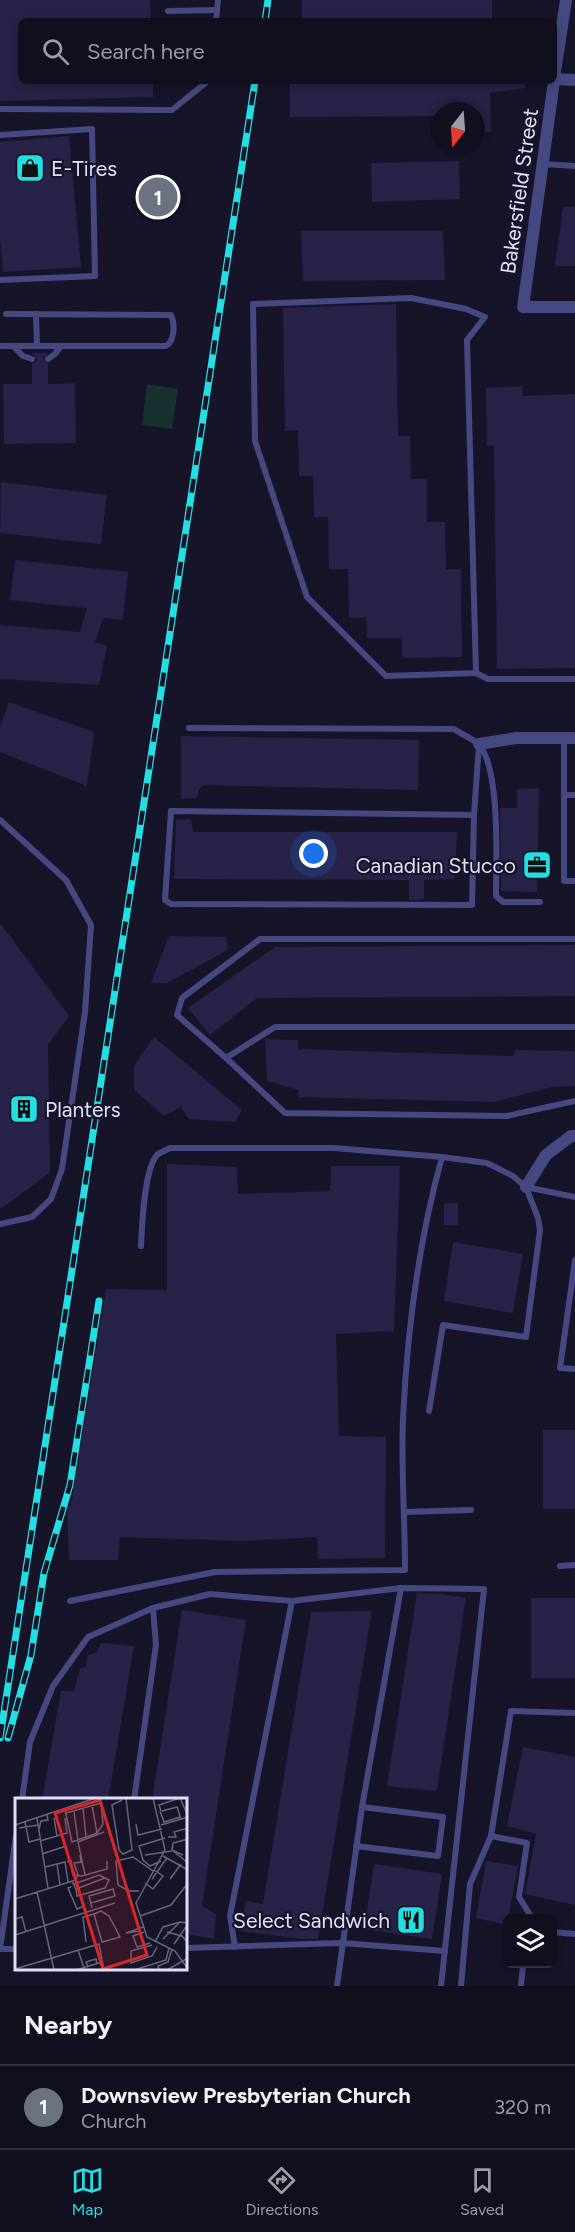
<!DOCTYPE html>
<html lang="en">
<head>
<meta charset="utf-8">
<style>
  :root { --surface:#100f1e; --page:#1e1d2b; --text:#f1f3f6; --muted:#9c9ca4; --line:#302f3c; --accent:#23dfe3 }
  body { margin:0; font-family:Figtree,sans-serif; background:var(--page); color:var(--text) }
  .controls { position:absolute; right:18px; bottom:18px; display:grid; overflow:hidden; border-radius:9px; box-shadow:0 3px 9px #0003 }
  .controls button { width:54px; height:54px; display:grid; place-items:center; padding:0; border:0; border-bottom:2px solid var(--line); background:var(--surface); color:var(--text); font:30px sans-serif }
  .compass { position:absolute; left:431px; top:102px; width:54px; height:54px; border-radius:50%; background:var(--surface); box-shadow:0 3px 9px #0003; rotate:197deg }
  .you { position:absolute; left:314px; top:854px; width:21px; height:21px; margin:-15px; border:4px solid #fff; border-radius:50%; background:#1a73e8; box-shadow:0 0 0 9px #1a73e833 }
  .badge { display:grid; place-items:center; width:39px; height:39px; border-radius:50%; background:var(--accent); color:#fff; font-size:20px; font-weight:700 }
  .pin { position:absolute; translate:-50% -50%; border:3px solid #fff; box-shadow:0 2px 6px #0006 }
  .list { margin:0; padding:0; list-style:none }
  h2 { display:flex; justify-content:space-between; align-items:center; height:78px; margin:0; padding:0 24px; font-size:26px }
  h2 small { font-size:20px; font-weight:400; color:var(--muted) }
  .list li { display:grid; grid-template-columns:39px 1fr auto; gap:18px; align-items:center; box-sizing:border-box; height:84px; padding:0 24px; border-top:2px solid var(--line) }
  .list b { display:block; font-size:22px; white-space:nowrap }
  .list p { margin:0; font-size:20px; white-space:nowrap; color:var(--muted) }
  .list em { font-size:20px; font-style:normal; color:var(--muted) }
  .icon { flex:none; width:33px; height:33px; fill:none; stroke:currentColor; stroke-width:2; stroke-linecap:round; stroke-linejoin:round }
  .map { position:relative; flex:none; width:575px; height:1986px; overflow:hidden }
  .search { position:absolute; background:var(--surface); box-shadow:0 3px 9px #0003; left:18px; right:18px; top:18px; height:66px; display:flex; align-items:center; gap:15px; box-sizing:border-box; padding:0 21px; border-radius:9px; color:var(--muted); font-size:22px }
  .sheet { height:162px; background:var(--surface) }
  nav { display:flex; justify-content:space-around; align-items:center; box-sizing:border-box; height:84px; border-top:2px solid var(--line); background:var(--surface); font-size:16px; color:var(--muted) }
  nav a { display:grid; justify-items:center; gap:3px }
  nav .on { color:var(--accent) }
  .map>svg:first-child { display:block }
  .green { fill:#18312e }
  .building { fill:#272247 }
  .lines { fill:none; stroke-linecap:round; stroke-linejoin:round }
  .service { stroke:#454881; stroke-width:6 }
  .minor { stroke:#454881; stroke-width:12 }
  .rail-casing { stroke:#23dfe3; stroke-width:7 }
  .rail { stroke:#161428; stroke-width:4.5; stroke-dasharray:14; stroke-linecap:butt }
  .labels { text-anchor:middle; dominant-baseline:central; stroke-width:4.5; stroke-linejoin:round; paint-order:stroke }
  .poi-label { font-size:21px; fill:#e0dffb; stroke:#161428; text-anchor:start }
  .street-label { font-size:21px; fill:#e0dffb; stroke:#161428 }
  .inset-road { fill:none; stroke:#67657c; stroke-width:1.5 }
  .view { fill:#d62828; fill-opacity:0.15; stroke:#d62828; stroke-width:3 }
  .inset-edge { fill:none; stroke:#e0dffb; stroke-width:3 }
</style>
</head>
<body>
<div class="map">
<svg width="575" height="1986" viewBox="0 0 575 1986">
  <rect width="100%" height="100%" fill="#161428"/>
  <!-- green -->
  <polygon class="green" points="147,384 178,389 172,429 142,425"/>
  <!-- building -->
  <g class="building">
    <polygon points="0,0 150,0 151,21 21,21 21,81 153,81 153,97 0,101"/>
    <rect x="302" y="0" width="190" height="21"/>
    <polygon points="290,81 524,81 525,88 490,93 491,132 476,132 476,111 440,111 440,116 290,117"/>
    <polygon points="69,136 81,267 3,272 0,236 0,142"/>
    <polygon points="459,161 460,199 372,202 371,163"/>
    <polygon points="563,207 575,207 575,266 555,266"/>
    <polygon points="301,231 443,231 445,280 303,281"/>
    <polygon points="396,304 398,436 410,436 411,479 427,479 427,522 445,522 446,569 461,569 462,657 402,658 402,638 367,638 366,617 349,618 348,569 329,569 328,517 314,517 313,476 299,476 298,430 285,431 283,308"/>
    <polygon points="32,353 48,353 43,359 48,364 48,384 75,383 76,443 4,444 3,384 32,384 32,364 36,362 37,359"/>
    <polygon points="523,386 522,396 575,394 575,668 497,669 494,446 487,446 486,388"/>
    <polygon points="1,482 107,495 101,544 0,533"/>
    <polygon points="15,560 128,572 123,620 103,618 95,642 107,646 99,685 0,679 0,625 80,632 87,608 10,600"/>
    <polygon points="9,702 94,732 87,786 0,752 0,727"/>
    <polygon points="181,736 419,740 418,790 202,785 196,798 181,799"/>
    <polygon points="539,788 537,892 501,891 500,808 517,808 517,789"/>
    <polygon points="191,819 193,832 457,832 455,879 424,880 424,899 416,900 409,900 409,880 174,879 176,820"/>
    <polygon points="0,923 69,1016 48,1045 50,1173 0,1209"/>
    <polygon points="169,936 226,937 228,950 167,983 151,983"/>
    <polygon points="575,945 575,996 257,998 210,1035 188,1008 275,947"/>
    <polygon points="154,1037 242,1110 235,1122 189,1119 181,1107 164,1116 134,1090 134,1066"/>
    <polygon points="265,1039 298,1040 298,1049 513,1056 516,1050 575,1051 575,1086 552,1087 494,1102 298,1097 298,1090 267,1081"/>
    <polygon points="167,1164 237,1167 238,1194 330,1191 331,1166 400,1166 394,1331 336,1334 339,1436 386,1437 385,1558 318,1559 317,1537 243,1541 120,1537 118,1560 69,1560 67,1507 71,1506 106,1289 167,1290"/>
    <rect x="444" y="1203" width="14" height="22"/>
    <polygon points="453,1242 523,1254 513,1313 444,1301"/>
    <rect x="543" y="1430" width="32" height="79"/>
    <polygon points="417,1593 440,1594 466,1598 437,1791 387,1786"/>
    <rect x="531" y="1598" width="44" height="80"/>
    <polygon points="182,1610 246,1620 202,1906 216,1914 214,1939 186,1934 186,1800 152,1800"/>
    <polygon points="372,1611 318,1939 302,1939 240,1931 246,1901 263,1904 311,1612"/>
    <polygon points="101,1643 134,1646 108,1800 42,1800 61,1691 74,1691 80,1669 86,1667 87,1656 97,1652"/>
    <polygon points="523,1747 575,1757 575,1905 525,1894 536,1834 507,1826"/>
    <polygon points="486,1861 518,1866 507,1925 476,1918"/>
    <polygon points="374,1864 442,1874 432,1939 364,1929"/>
  </g>
  <g class="lines">
    <!-- service -->
    <g class="service">
      <polyline points="168,11 217,10"/>
      <polyline points="216,21 218,0"/>
      <polyline points="0,109 172,110 208,81"/>
      <polyline points="0,135 92,129 95,276 0,280"/>
      <polyline points="543,164 575,166"/>
      <polygon points="411,298 466,309 485,317 467,340 476,673 386,676 307,597 255,441 253,304"/>
      <polyline points="36,314 37,346"/>
      <path d="M 0,346 L 166,346 C 175,341 175,323 171,315 L 6,314"/>
      <polyline points="14,347 23,356 32,359"/>
      <polyline points="48,359 55,354 61,346"/>
      <polyline points="476,673 488,679 575,679"/>
      <path d="M 189,728 L 454,729 C 461,734 472,738 478,744 C 501,766 496,864 496,896 L 503,902 L 540,902"/>
      <polyline points="564,738 564,795 575,795"/>
      <polyline points="564,795 564,881 575,881"/>
      <polyline points="474,815 171,811 165,900 171,904 472,905 474,815 479,744"/>
      <polyline points="0,820 66,880 91,925 85,1012 62,1169 51,1199 32,1217 0,1224"/>
      <polyline points="575,1027 275,1027 226,1058 285,1113 507,1116 575,1101"/>
      <polyline points="226,1058 177,1015 182,998 260,939 575,939"/>
      <path d="M 141,1246 C 142,1226 144,1167 158,1154 C 161,1152 167,1150 170,1148 L 334,1148 L 442,1157 L 487,1163 L 513,1176 L 526,1187 L 575,1197"/>
      <polyline points="575,1260 560,1368 575,1369"/>
      <polyline points="429,1411 443,1325 526,1337 540,1230 538,1218 526,1187"/>
      <polyline points="405,1512 471,1510"/>
      <polyline points="560,1566 575,1565"/>
      <path d="M 70,1601 L 215,1572 L 405,1570 C 405,1520 401,1469 403,1419 C 407,1333 419,1240 442,1157"/>
      <polyline points="22,1800 30,1742 53,1686 88,1637 153,1608"/>
      <polyline points="134,1800 156,1645 153,1608 210,1594 292,1601"/>
      <polyline points="16,1835 0,1949 16,1949"/>
      <polyline points="491,1836 527,1843 519,1897 532,1918"/>
      <polyline points="356,1846 438,1856 443,1817 362,1807"/>
      <polyline points="552,1932 575,1934"/>
      <polyline points="235,1947 230,1916 292,1601 401,1588 484,1589 441,1986"/>
      <polyline points="186,1948 342,1943 445,1951"/>
      <polyline points="337,1986 362,1807 401,1588"/>
      <polyline points="461,1986 470,1884 491,1836 511,1711 575,1713"/>
      <polyline points="521,1986 523,1964"/>
    </g>
    <!-- minor -->
    <g class="minor">
      <polyline points="554,78 566,0"/>
      <polyline points="554,79 575,80"/>
      <polyline points="554,81 523,307 575,307"/>
      <polyline points="479,744 516,738 575,738"/>
      <polyline points="526,1187 546,1155 571,1136 575,1136"/>
    </g>
    <!-- rail casing -->
    <g class="rail-casing">
      <g id="rail">
        <polyline points="265,21 268,0"/>
        <polyline points="0,1738 255,81"/>
        <polyline points="8,1738 31,1655 44,1573 70,1485 99,1301"/>
      </g>
    </g>
    <!-- rail -->
    <use href="#rail" class="rail"/>
  </g>
  <!-- icons -->
  <defs>
    <g id="shop-square" transform="scale(1.5)"><rect x="-9" y="-9" width="18" height="18" rx="4" fill="#23dfe3" stroke="#161428"/><path d="M-5-2.5h2.3a2.7 3.5 0 0 1 5.4 0H5L5.5 6h-11ZM-1.5-2.5h3a1.5 2.3 0 0 0-3 0Z" fill="#111"/></g>
    <g id="office-square" transform="scale(1.5)"><rect x="-9" y="-9" width="18" height="18" rx="4" fill="#23dfe3" stroke="#161428"/><path d="M-6-3h4V-5.5h4V-3h4V5H-6ZM-1-4.5V-3h2v-1.5ZM-6 0V1H6V0Z" fill="#111"/></g>
    <g id="building-square" transform="scale(1.5)"><rect x="-9" y="-9" width="18" height="18" rx="4" fill="#23dfe3" stroke="#161428"/><path d="M-4-6H4V6H1V3H-1V6H-4ZM-2.5-4.3h1.7v1.8h-1.7ZM.8-4.3h1.7v1.8H.8ZM-2.5-1h1.7V.8h-1.7ZM.8-1h1.7V.8H.8Z" fill="#111"/></g>
    <g id="restaurant-square" transform="scale(1.5)"><rect x="-9" y="-9" width="18" height="18" rx="4" fill="#23dfe3" stroke="#161428"/><path d="M-5-6h1v4h1v-4h1v4h1v-4h1v5L-1.5 .5V6h-2V.5L-5-1ZM5-6V6H3V1.5H1.5Q1.5-4 5-6Z" fill="#111"/></g>
  </defs>
  <g fill-rule="evenodd">
    <use href="#shop-square" x="30" y="168"/>
    <use href="#office-square" x="537" y="865"/>
    <use href="#building-square" x="24" y="1109"/>
    <use href="#restaurant-square" x="411" y="1920"/>
  </g>
  <g class="labels">
    <!-- poi labels -->
    <g class="poi-label">
      <text x="51" y="168">E-Tires</text>
      <text x="516" y="865" text-anchor="end">Canadian Stucco</text>
      <text x="45" y="1109">Planters</text>
      <text x="390" y="1920" text-anchor="end">Select Sandwich</text>
    </g>
    <!-- street labels -->
    <g class="street-label">
      <text transform="translate(519 191) rotate(-82)">Bakersfield Street</text>
    </g>
  </g>
  <!-- overview -->
  <g transform="translate(15 1798)">
    <rect width="172" height="172" fill="#161428"/>
    <path class="inset-road" d="M 138,0 L 150,52 L 121,105 L 132,139 L 160,153 L 173,171M 107,2 L 97,7 L 104,52 L 108,56 L 117,52 L 111,0M 50,12 L 57,44 L 71,39 L 68,10M 145,13 L 149,24 L 165,19M 146,13 L 144,7 L 165,0 L 173,18M 147,13 L 162,9 L 166,21M 59,14 L 63,42M 51,15 L 86,5 L 88,26 L 82,35M 22,20 L 33,90M 39,20 L 42,38M 10,24 L 14,44 L 25,41M 121,26 L 123,37 L 147,31M 0,27 L 81,0M 146,27 L 173,19M 4,30 L 23,27M 24,31 L 26,23 L 33,22 L 32,17M 71,39 L 82,35 L 77,7M 153,39 L 161,39 L 159,34 L 173,30M 25,43 L 52,35 L 50,20M 157,52 L 158,45 L 173,41M 27,56 L 51,48M 130,57 L 157,53M 168,57 L 157,52 L 173,65M 148,58 L 173,72M 146,63 L 135,68 L 128,62 L 124,48 L 150,40M 52,64 L 56,63 L 58,77 L 67,78 L 92,71 L 92,63M 42,66 L 45,87M 30,69 L 50,64 L 53,84M 63,77 L 59,65 L 66,64 L 65,57M 70,77 L 63,44 L 89,34M 137,81 L 152,60M 155,81 L 166,66M 57,83 L 61,91 L 90,80 L 84,77 L 59,86M 130,85 L 138,91 L 148,78 L 139,72M 56,89 L 53,90 L 62,111 L 69,108 L 71,112M 61,91 L 62,98 L 90,90 L 94,82 L 90,80M 124,93 L 114,93 L 103,87 L 101,63 L 118,59 L 138,73M 22,94 L 39,172M 0,101 L 61,82 L 63,77M 76,105 L 100,98 L 98,91 L 74,98 L 77,110M 86,113 L 94,118 L 105,139 L 87,144 L 79,116 ZM 125,118 L 156,107 L 173,85M 0,121 L 7,119 L 11,134M 125,133 L 111,135 L 128,129M 129,134 L 118,138 L 122,149 L 135,145M 152,134 L 167,138 L 173,145M 0,137 L 100,105M 148,141 L 165,124 L 173,125M 71,144 L 68,119 L 79,116M 140,144 L 148,129 L 165,124M 159,146 L 173,126M 137,147 L 116,153 L 116,165 L 137,158 L 142,149M 63,152 L 69,170M 73,169 L 71,164 L 81,161 L 82,166M 0,171 L 84,146 L 89,172M 61,172 L 87,164M 119,172 L 151,162 L 154,150M 144,172 L 143,168 L 153,164 L 157,151M 152,172 L 173,160"/>
    <path class="view" d="M 85,2 L 132,157 L 88,171 L 40,15 Z"/>
    <rect width="172" height="172" class="inset-edge"/>
  </g>
</svg>
<div class="controls">
<button><svg class="icon" aria-label="layers" viewBox="0 0 24 24"><path d="M12 4l9 5-9 5-9-5zM3 14l9 5 9-5"/></svg></button>
</div>
<svg class="compass" viewBox="-18 -18 36 36"><path d="M0-13l5 13h-10z" fill="#e53935"/><path d="M0 13l5-13h-10z" fill="#9c9ca4"/></svg>
<div class="you"></div>
<div class="pin badge" style="left:158px;top:197px;background:#6b7280">1</div>
<div class="search"><svg class="icon" aria-label="search" viewBox="0 0 24 24"><circle cx="10" cy="10" r="6"/><path d="M15 15l6 6"/></svg>Search here</div>
</div>
<section class="sheet">
<h2>Nearby<small></small></h2>
<ul class="list">
<li><span class="badge" style="background:#6b7280">1</span><div><b>Downsview Presbyterian Church</b><p>Church</p></div><em>320 m</em></li>
</ul>
</section>
<nav>
<a class="on"><svg class="icon" aria-label="map" viewBox="0 0 24 24"><path d="M3 6l6-2 6 2 6-2v14l-6 2-6-2-6 2zM9 4v14M15 6v14"/></svg>Map</a>
<a><svg class="icon" aria-label="directions" viewBox="0 0 24 24"><path d="M12 3l9 9-9 9-9-9zM9 14v-3h6M13 9l2 2-2 2"/></svg>Directions</a>
<a><svg class="icon" aria-label="saved" viewBox="0 0 24 24"><path d="M7 4h10v16l-5-4-5 4z"/></svg>Saved</a>
</nav>
</body>
</html>
